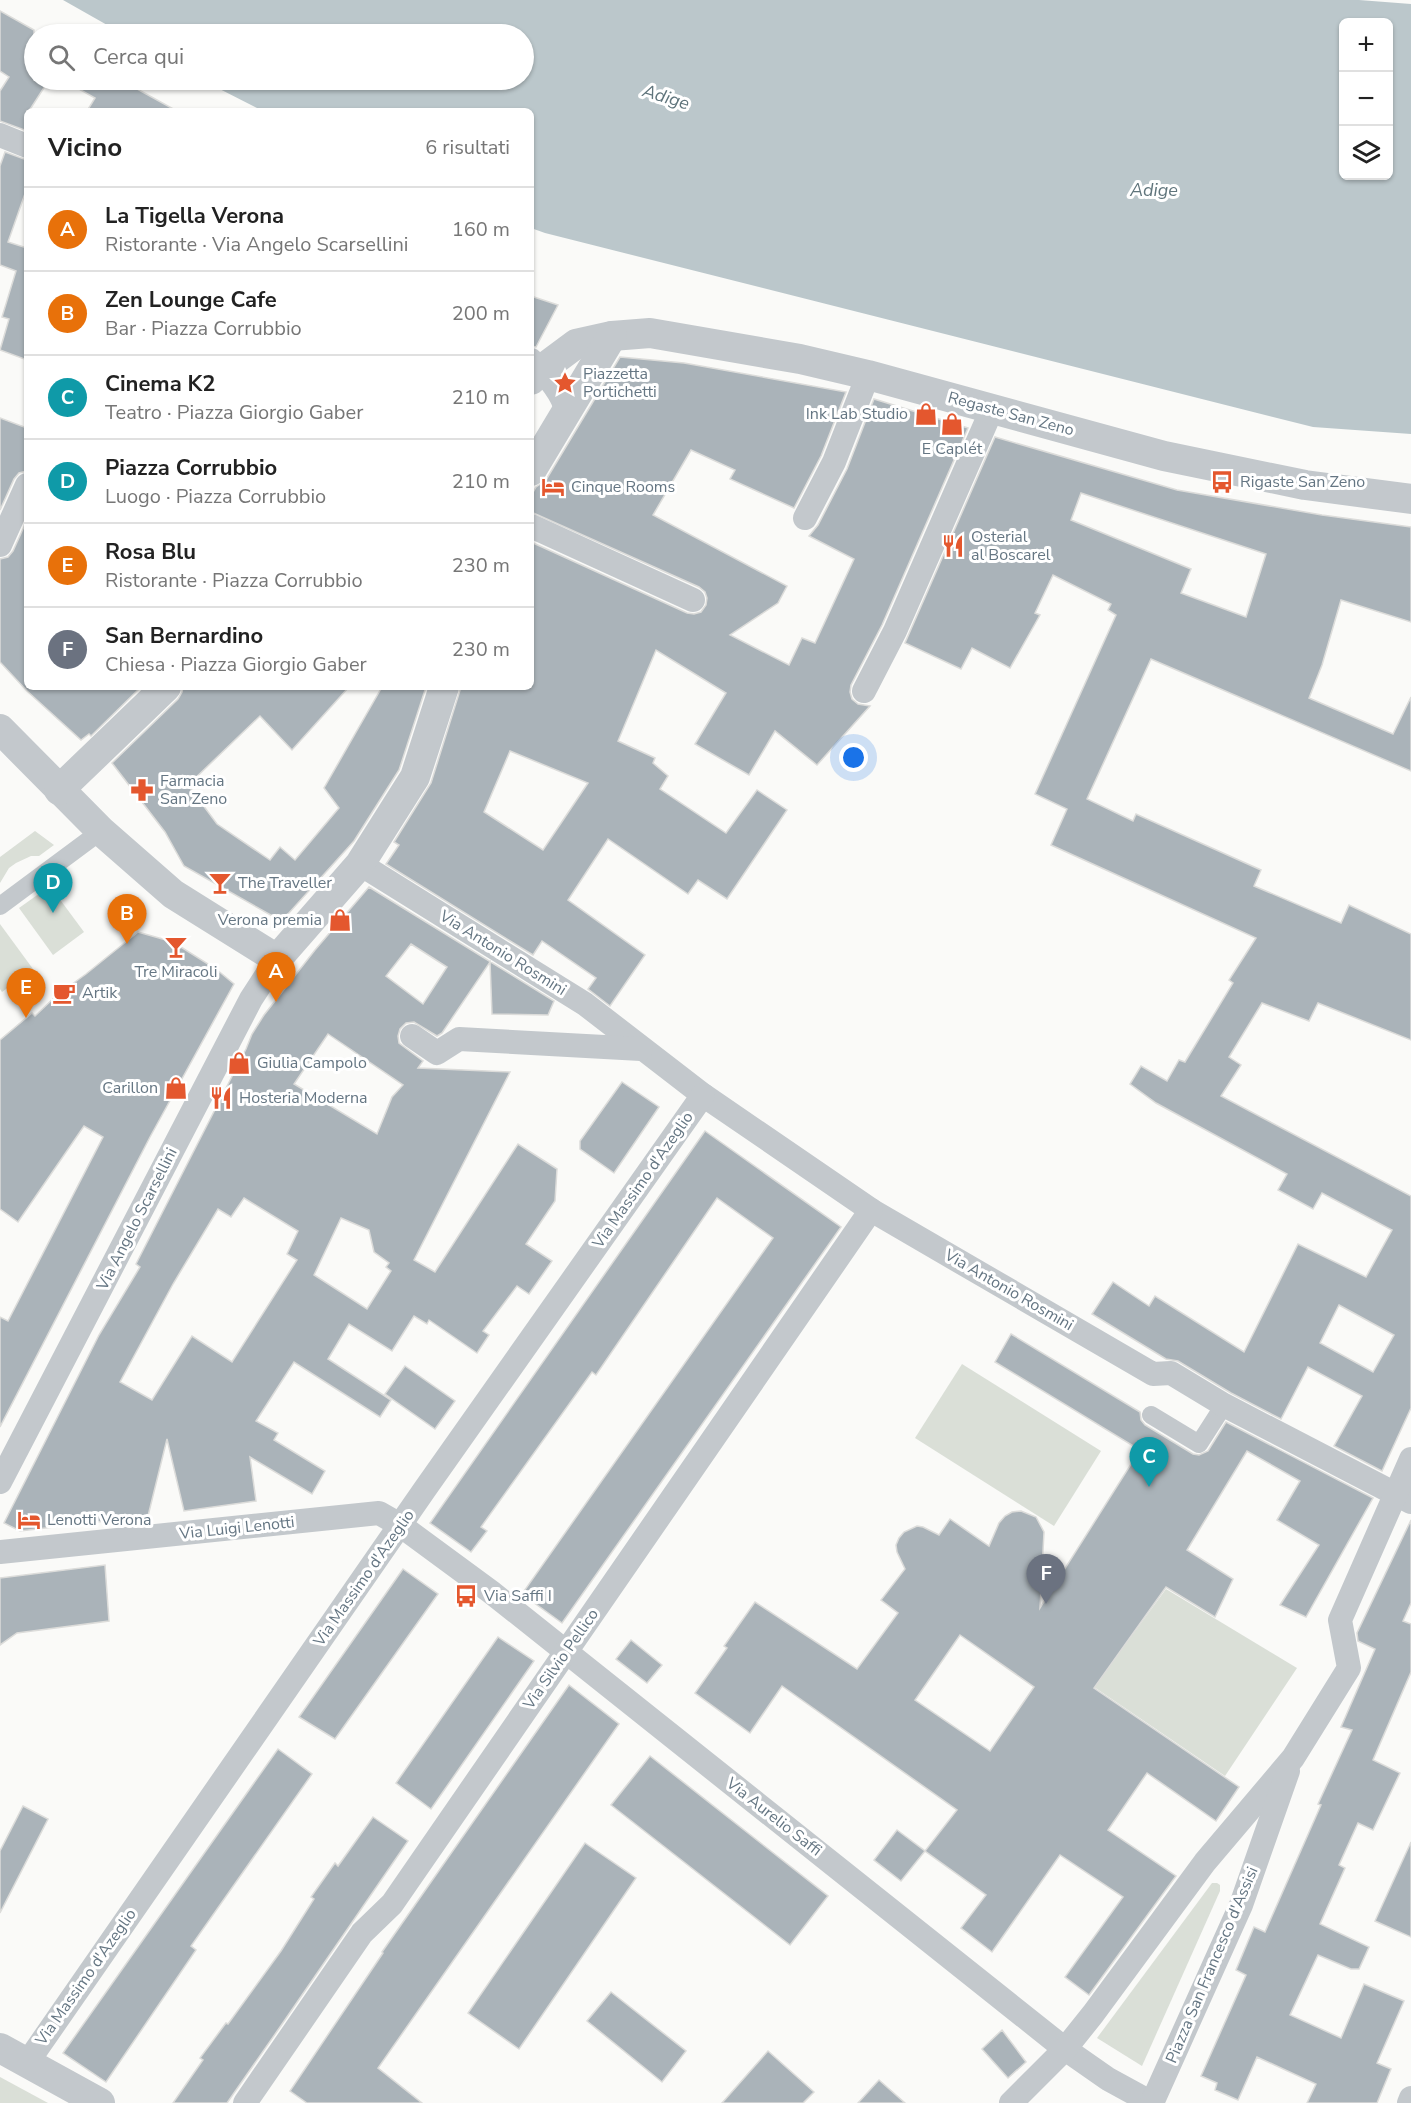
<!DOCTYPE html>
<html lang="it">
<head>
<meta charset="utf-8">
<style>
  :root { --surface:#fff; --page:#f6f6f6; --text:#222; --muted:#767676; --line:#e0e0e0; --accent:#0b8043 }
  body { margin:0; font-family:"Nunito Sans",sans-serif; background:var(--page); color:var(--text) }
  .controls { position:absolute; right:18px; top:18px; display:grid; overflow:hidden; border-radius:9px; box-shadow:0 2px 4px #0004 }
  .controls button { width:54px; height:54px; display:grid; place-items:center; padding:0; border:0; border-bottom:2px solid var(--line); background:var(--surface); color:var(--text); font:30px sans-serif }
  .you { position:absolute; left:854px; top:758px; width:21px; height:21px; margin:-15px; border:4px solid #fff; border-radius:50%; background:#1a73e8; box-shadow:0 0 0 9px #1a73e833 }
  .badge { display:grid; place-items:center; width:39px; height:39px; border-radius:50%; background:var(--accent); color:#fff; font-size:20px; font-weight:700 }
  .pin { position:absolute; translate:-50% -50px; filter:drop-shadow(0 2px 3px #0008) }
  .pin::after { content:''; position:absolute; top:32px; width:21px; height:18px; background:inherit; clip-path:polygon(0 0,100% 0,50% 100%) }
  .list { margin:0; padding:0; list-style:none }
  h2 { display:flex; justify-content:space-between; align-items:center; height:78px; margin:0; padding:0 24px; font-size:26px }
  h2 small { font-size:20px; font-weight:400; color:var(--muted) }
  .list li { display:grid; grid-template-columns:39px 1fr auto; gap:18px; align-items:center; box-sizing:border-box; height:84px; padding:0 24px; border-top:2px solid var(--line) }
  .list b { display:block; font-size:22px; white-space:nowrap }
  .list p { margin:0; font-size:20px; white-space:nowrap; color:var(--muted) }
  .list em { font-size:20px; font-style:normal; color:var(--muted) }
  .icon { flex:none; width:33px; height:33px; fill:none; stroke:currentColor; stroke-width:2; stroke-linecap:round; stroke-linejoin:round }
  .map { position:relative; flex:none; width:1411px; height:2103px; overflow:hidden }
  .search { position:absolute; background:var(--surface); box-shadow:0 2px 4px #0004; left:24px; top:24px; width:510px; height:66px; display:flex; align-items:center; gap:15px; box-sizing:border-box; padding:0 21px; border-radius:33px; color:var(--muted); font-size:22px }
  .panel { position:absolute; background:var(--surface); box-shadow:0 2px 4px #0004; left:24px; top:108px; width:510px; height:582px; border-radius:9px }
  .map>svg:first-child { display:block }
  .green { fill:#dadfd7 }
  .water { fill:#bbc7cb; fill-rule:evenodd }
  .building { fill:#aab3b9; stroke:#dcdcda; stroke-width:1.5; fill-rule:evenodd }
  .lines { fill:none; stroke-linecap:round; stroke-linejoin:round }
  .pedestrian { stroke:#c3c8cc; stroke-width:18 }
  .minor { stroke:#c3c8cc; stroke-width:24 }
  .tertiary { stroke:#c3c8cc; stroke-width:30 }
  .labels { text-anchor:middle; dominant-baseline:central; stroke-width:6; stroke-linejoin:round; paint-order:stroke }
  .poi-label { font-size:16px; fill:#657683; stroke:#fff; text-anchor:start }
  .street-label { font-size:16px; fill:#657683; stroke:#fff }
  .water-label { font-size:18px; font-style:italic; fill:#60757c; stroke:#fff }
</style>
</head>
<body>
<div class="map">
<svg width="1411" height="2103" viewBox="0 0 1411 2103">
  <rect width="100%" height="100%" fill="#fafaf8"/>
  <!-- green -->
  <g class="green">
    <polygon points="35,831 54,845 39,856 31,856 16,863 9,868 0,883 0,857"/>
    <polygon points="50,886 84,932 53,955 19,908"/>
    <polygon points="0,924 33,969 2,992 0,989"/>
    <polygon points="962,1364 1101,1451 1054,1526 915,1438"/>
    <polygon points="1166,1589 1297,1668 1225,1776 1094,1687"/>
    <polygon points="1212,1883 1217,1883 1220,1885 1220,1891 1142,2066 1097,2038"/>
    <polygon points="0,2077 48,2103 0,2103"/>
  </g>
  <!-- water -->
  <path class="water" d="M 63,0 L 1359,0 L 1411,4 L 1411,434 L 1313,427 L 545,233 L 531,228 L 531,111 L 263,111 L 202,80 L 524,80 L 524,34 L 123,34 ZM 1344,22 L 1388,22 L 1388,176 L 1344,176 Z"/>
  <!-- building -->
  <g class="building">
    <polygon points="0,11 34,30 34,80 49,80 29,111 27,111 27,131 0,121 0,91 9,77 0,71"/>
    <polygon points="63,80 121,80 177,111 87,111 95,98"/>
    <polygon points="5,152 27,160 27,188 8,242 27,248 27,360 0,350 9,319 2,317 16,271 0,265 0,166"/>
    <polygon points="531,296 558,305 536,347 531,346"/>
    <path d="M 620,357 L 684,363 L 846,392 L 821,456 L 794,508 L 730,479 L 735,470 L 691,450 L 653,515 L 787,586 L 778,603 L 730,635 L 789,665 L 802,638 L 815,643 L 854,559 L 809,536 L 818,525 L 847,469 L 874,399 L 968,428 L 882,625 L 851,685 L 850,692 L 852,699 L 858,704 L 870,706 L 817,765 L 775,731 L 749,775 L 695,744 L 726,693 L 656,650 L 618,741 L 655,758 L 653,763 L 668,776 L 660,789 L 726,833 L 757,790 L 787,810 L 727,899 L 698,880 L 688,894 L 608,839 L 568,900 L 645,955 L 610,1006 L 588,989 L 596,978 L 542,941 L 533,955 L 386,864 L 399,845 L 394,842 L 431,783 L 461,687 L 531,687 L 531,542 L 687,613 L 694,614 L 701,612 L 706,605 L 707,598 L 705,592 L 699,587 L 531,512 L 531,496 L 536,487 L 546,480 ZM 510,751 L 588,783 L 543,850 L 484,812 Z"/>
    <polygon points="0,418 27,428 27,471 19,473 14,479 0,510"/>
    <path d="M 995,437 L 1177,490 L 1322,515 L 1411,527 L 1411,622 L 1341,600 L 1322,665 L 1309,698 L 1393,734 L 1411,697 L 1411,771 L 1151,659 L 1087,799 L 1133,821 L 1136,814 L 1261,870 L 1254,886 L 1341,923 L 1349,905 L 1411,934 L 1411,1040 L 1318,1003 L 1309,1021 L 1262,1003 L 1229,1057 L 1241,1065 L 1221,1096 L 1411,1196 L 1411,1408 L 1382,1471 L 1334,1446 L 1362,1396 L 1308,1367 L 1281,1419 L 1231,1393 L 1178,1361 L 1166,1359 L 1092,1314 L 1113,1282 L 1149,1306 L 1155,1296 L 1244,1352 L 1298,1244 L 1366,1277 L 1392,1230 L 1322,1193 L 1313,1209 L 1278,1190 L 1287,1174 L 1156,1103 L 1130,1084 L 1141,1066 L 1167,1081 L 1179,1060 L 1185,1062 L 1233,983 L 1229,980 L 1256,938 L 1051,845 L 1067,809 L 1035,794 L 1116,615 L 1108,610 L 1111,604 L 1053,575 L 1035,613 L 1040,615 L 1010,668 L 972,648 L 961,669 L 905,643 ZM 1081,493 L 1266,554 L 1246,617 L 1181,593 L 1191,569 L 1071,520 ZM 1339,1305 L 1394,1335 L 1373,1372 L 1320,1343 Z"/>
    <polygon points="27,520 27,687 141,687 91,736 89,734 81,740 27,691 0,662 0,559 8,557 13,551"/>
    <polygon points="183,687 349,687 292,750 260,716 188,785 217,824 270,860 280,847 295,860 339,808 324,788 382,687 426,687 399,770 354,841 288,914 282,918 276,918 184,866 165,832 112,763 178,699 182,692"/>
    <path d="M 369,887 L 554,1001 L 548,1015 L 492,1014 L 490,962 L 442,1033 L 437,1036 L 414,1022 L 406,1023 L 400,1029 L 398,1036 L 399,1043 L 423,1061 L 418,1068 L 510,1072 L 414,1260 L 435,1272 L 518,1144 L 557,1169 L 555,1201 L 526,1244 L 552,1261 L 529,1294 L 517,1286 L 483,1331 L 489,1335 L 477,1353 L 429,1320 L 427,1324 L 414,1316 L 392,1351 L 349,1324 L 328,1359 L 391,1400 L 380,1417 L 294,1362 L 256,1421 L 278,1433 L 274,1440 L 325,1471 L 312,1494 L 250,1457 L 256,1501 L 184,1511 L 167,1439 L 148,1516 L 20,1531 L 4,1523 L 99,1335 L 140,1267 L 136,1264 L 246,1049 L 252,1034 L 264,1015 L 315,950 ZM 411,944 L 447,967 L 423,1004 L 386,976 ZM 328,1034 L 403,1085 L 392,1097 L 377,1134 L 294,1084 ZM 244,1198 L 298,1231 L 287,1254 L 297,1260 L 232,1362 L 192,1336 L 152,1400 L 120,1382 L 173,1284 L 218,1209 L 231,1217 ZM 341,1218 L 369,1230 L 374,1252 L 389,1263 L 386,1267 L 391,1271 L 367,1309 L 314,1275 Z"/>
    <polygon points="138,932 173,942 216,969 234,984 150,1137 0,1427 0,1317 8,1321 103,1137 84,1126 18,1222 0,1209 0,1040 32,1013 35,1016 57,995 86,974"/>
    <polygon points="622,1082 659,1107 614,1173 580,1149 580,1141"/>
    <polygon points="705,1131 841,1227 562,1623 522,1594 773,1238 717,1198 596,1375 592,1372 481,1527 487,1531 471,1552 430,1523"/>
    <path d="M 1011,1334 L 1140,1412 L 1141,1420 L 1145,1425 L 1193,1454 L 1199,1455 L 1208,1451 L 1226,1422 L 1373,1498 L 1306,1617 L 1280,1605 L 1319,1545 L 1277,1520 L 1300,1481 L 1247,1451 L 1187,1550 L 1233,1579 L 1215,1617 L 1166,1587 L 1094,1688 L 1239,1787 L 1216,1821 L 1147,1773 L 1108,1830 L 1176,1876 L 1089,1995 L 1065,1977 L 1123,1897 L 1060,1855 L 992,1952 L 961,1928 L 986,1895 L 925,1851 L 957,1810 L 782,1686 L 750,1733 L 695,1693 L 727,1648 L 724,1646 L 755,1602 L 857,1669 L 898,1613 L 881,1600 L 905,1569 L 897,1552 L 896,1545 L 899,1538 L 904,1532 L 917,1526 L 923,1527 L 939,1535 L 950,1519 L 989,1546 L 999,1523 L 1005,1516 L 1012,1512 L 1021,1511 L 1036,1517 L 1044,1532 L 1040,1608 L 1140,1450 L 995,1362 ZM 960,1635 L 1034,1687 L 990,1751 L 915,1700 Z"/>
    <polygon points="405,1366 455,1401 435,1429 385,1394"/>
    <polygon points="1411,1520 1411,1603 1403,1621 1411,1624 1411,1672 1373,1760 1400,1773 1373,1830 1358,1823 1339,1865 1345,1868 1320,1924 1369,1947 1359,1969 1351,1969 1318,1955 1290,2015 1341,2038 1364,1984 1404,2001 1377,2063 1391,2069 1377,2103 1307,2103 1316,2084 1257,2057 1238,2100 1215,2090 1217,2083 1201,2076 1246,1975 1236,1970 1254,1927 1265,1932 1321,1805 1318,1804 1352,1730 1341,1727 1375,1649 1358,1641 1357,1633"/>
    <polygon points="105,1565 109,1621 17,1633 0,1645 0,1578"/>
    <polygon points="403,1569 438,1594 335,1739 299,1717"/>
    <polygon points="498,1637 534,1661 431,1809 396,1783"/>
    <polygon points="631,1640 662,1665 647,1683 616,1659"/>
    <polygon points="569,1685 619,1724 378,2068 422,2103 307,2103 290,2091 383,1953 382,1952"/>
    <polygon points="278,1749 312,1774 191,1946 196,1950 106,2082 63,2053"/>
    <polygon points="650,1756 828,1896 790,1945 611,1805"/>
    <polygon points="23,1806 48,1819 0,1913 0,1851"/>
    <polygon points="373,1817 408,1841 280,2027 227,2103 173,2103 203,2060 200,2058 226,2023 228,2024 281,1951 314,1899 311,1897 335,1863 338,1866"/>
    <polygon points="897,1830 925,1851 901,1881 874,1860"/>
    <polygon points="1411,1842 1411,1937 1375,1921"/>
    <polygon points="585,1843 636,1878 519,2049 468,2013"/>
    <polygon points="611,1992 686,2051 662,2082 587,2021"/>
    <polygon points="1002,2030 1026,2062 1008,2078 982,2049"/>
    <polygon points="768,2051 814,2092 803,2103 722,2103"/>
    <polygon points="879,2080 905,2103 858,2103"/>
  </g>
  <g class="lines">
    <!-- pedestrian -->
    <g class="pedestrian">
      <polyline points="0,906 101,831"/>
      <polyline points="1151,1415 1199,1444 1224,1405"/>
    </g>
    <!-- minor -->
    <g class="minor">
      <polyline points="0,135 27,146"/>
      <path d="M 531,360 C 546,374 562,391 567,412"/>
      <polyline points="805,518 834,462 868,375"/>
      <polyline points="531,526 693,600"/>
      <polyline points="0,545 27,485"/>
      <polyline points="864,691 895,631 992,409"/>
      <polyline points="360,864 585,1004 703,1095 871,1210 1153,1374 1171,1373 1224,1405 1411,1502"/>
      <polyline points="412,1036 437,1053 459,1039 641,1049"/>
      <polyline points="0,1482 251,999 277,959"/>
      <polyline points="0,1552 379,1513 400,1525 491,1592 1065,2049 1108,2079 1152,2103"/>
      <polyline points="27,2063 425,1489 703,1095"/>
      <polyline points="245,2103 362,1933 392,1904 871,1210"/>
      <polyline points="1011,2103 1065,2049 1093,2014 1205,1862 1293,1758 1349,1668 1340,1620 1411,1459"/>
      <polyline points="1152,2103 1241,1905 1288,1771"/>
      <polyline points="1409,2103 1411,2098"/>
    </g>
    <!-- tertiary -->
    <g class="tertiary">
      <polyline points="531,380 541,370 576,344 612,336 650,333 800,359 868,375 1164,456 1305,485 1411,499"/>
      <polyline points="531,471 612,336"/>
      <polyline points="0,729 101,831 173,894 277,959 360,864 415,777 444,687"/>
      <polyline points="59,790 166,687"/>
      <polyline points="0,2048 100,2103"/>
    </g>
  </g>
  <!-- icons -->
  <defs>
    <g id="sight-bare" transform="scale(1.8)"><path d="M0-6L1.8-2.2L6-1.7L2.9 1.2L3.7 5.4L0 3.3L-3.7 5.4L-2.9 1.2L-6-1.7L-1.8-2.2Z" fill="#e4572e" stroke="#fff" stroke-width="2.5" paint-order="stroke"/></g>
    <g id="shop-bare" transform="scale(1.8)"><path d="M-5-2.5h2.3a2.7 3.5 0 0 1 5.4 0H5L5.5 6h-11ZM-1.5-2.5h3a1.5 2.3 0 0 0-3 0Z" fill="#e4572e" stroke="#fff" stroke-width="2.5" paint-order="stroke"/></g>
    <g id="bus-bare" transform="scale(1.8)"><path d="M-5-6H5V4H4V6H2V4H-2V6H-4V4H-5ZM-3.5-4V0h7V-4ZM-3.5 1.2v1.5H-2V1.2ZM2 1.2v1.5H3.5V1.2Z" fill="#e4572e" stroke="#fff" stroke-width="2.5" paint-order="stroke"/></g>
    <g id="hotel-bare" transform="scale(1.8)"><path d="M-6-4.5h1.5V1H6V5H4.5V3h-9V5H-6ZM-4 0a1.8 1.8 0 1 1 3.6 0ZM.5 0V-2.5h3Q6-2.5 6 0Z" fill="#e4572e" stroke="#fff" stroke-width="2.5" paint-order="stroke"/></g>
    <g id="restaurant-bare" transform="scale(1.8)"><path d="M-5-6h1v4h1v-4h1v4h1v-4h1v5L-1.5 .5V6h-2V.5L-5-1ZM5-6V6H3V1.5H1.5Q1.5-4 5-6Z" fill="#e4572e" stroke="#fff" stroke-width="2.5" paint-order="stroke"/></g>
    <g id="pharmacy-bare" transform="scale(1.8)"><path d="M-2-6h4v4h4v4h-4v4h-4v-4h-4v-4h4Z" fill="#e4572e" stroke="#fff" stroke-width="2.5" paint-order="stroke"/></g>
    <g id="bar-bare" transform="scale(1.8)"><path d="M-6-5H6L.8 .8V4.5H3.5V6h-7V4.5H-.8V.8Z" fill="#e4572e" stroke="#fff" stroke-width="2.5" paint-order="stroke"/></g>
    <g id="cafe-bare" transform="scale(1.8)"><path d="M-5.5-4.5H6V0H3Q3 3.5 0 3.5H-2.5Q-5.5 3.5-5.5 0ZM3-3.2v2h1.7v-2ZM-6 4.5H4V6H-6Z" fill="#e4572e" stroke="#fff" stroke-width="2.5" paint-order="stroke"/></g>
  </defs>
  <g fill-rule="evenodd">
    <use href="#sight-bare" x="565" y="383"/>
    <use href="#shop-bare" x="926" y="414"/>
    <use href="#shop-bare" x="952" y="424"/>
    <use href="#bus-bare" x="1222" y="482"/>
    <use href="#hotel-bare" x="553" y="487"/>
    <use href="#restaurant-bare" x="953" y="546"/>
    <use href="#pharmacy-bare" x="142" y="790"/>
    <use href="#bar-bare" x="220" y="883"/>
    <use href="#shop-bare" x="340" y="920"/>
    <use href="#bar-bare" x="176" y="947"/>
    <use href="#cafe-bare" x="64" y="993"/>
    <use href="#shop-bare" x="239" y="1063"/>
    <use href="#shop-bare" x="176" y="1088"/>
    <use href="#restaurant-bare" x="221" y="1098"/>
    <use href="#hotel-bare" x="29" y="1520"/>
    <use href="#bus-bare" x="466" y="1596"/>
  </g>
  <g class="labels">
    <!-- poi labels -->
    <g class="poi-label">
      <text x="583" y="374">Piazzetta<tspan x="583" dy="18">Portichetti</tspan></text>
      <text x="908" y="414" text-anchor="end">Ink Lab Studio</text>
      <text x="952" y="449" text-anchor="middle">E Caplét</text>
      <text x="1240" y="482">Rigaste San Zeno</text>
      <text x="571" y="487">Cinque Rooms</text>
      <text x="971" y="537">Osterial<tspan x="971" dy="18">al Boscarel</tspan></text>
      <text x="160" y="781">Farmacia<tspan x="160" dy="18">San Zeno</tspan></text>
      <text x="238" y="883">The Traveller</text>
      <text x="322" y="920" text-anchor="end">Verona premia</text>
      <text x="176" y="972" text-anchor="middle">Tre Miracoli</text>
      <text x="82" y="993">Artik</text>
      <text x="257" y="1063">Giulia Campolo</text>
      <text x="158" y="1088" text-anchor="end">Carillon</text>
      <text x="239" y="1098">Hosteria Moderna</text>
      <text x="47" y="1520">Lenotti Verona</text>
      <text x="484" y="1596">Via Saffi I</text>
    </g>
    <!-- street labels -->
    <g class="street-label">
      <text transform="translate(1011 414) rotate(15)">Regaste San Zeno</text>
      <text transform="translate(503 953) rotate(32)">Via Antonio Rosmini</text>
      <text transform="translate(643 1180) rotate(-55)">Via Massimo d'Azeglio</text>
      <text transform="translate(137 1219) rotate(-63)">Via Angelo Scarsellini</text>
      <text transform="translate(1009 1290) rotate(30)">Via Antonio Rosmini</text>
      <text transform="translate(237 1528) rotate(-6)">Via Luigi Lenotti</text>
      <text transform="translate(364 1578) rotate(-55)">Via Massimo d'Azeglio</text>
      <text transform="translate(561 1659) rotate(-55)">Via Silvio Pellico</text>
      <text transform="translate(774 1817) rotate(38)">Via Aurelio Saffi</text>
      <text transform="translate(1212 1965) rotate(-67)">Piazza San Francesco d'Assisi</text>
      <text transform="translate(86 1977) rotate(-55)">Via Massimo d'Azeglio</text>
    </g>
    <!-- water labels -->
    <g class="water-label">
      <text transform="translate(666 97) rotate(17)">Adige</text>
      <text x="1154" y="190">Adige</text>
    </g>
  </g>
</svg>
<div class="controls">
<button>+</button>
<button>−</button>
<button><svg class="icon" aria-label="layers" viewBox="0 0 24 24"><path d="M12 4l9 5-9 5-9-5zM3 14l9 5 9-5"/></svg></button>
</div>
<div class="you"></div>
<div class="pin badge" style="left:276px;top:1002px;background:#e8710a">A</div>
<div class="pin badge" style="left:127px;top:944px;background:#e8710a">B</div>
<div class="pin badge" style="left:1149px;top:1487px;background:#0f9aa8">C</div>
<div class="pin badge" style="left:53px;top:913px;background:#0f9aa8">D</div>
<div class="pin badge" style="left:26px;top:1018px;background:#e8710a">E</div>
<div class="pin badge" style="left:1046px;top:1604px;background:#6b7280">F</div>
<div class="search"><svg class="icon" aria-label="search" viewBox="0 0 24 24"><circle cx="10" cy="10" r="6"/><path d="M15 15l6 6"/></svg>Cerca qui</div>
<section class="panel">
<h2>Vicino<small>6 risultati</small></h2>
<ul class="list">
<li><span class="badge" style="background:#e8710a">A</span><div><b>La Tigella Verona</b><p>Ristorante · Via Angelo Scarsellini</p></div><em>160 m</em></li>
<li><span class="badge" style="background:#e8710a">B</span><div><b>Zen Lounge Cafe</b><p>Bar · Piazza Corrubbio</p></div><em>200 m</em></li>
<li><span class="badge" style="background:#0f9aa8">C</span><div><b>Cinema K2</b><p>Teatro · Piazza Giorgio Gaber</p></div><em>210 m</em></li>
<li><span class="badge" style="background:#0f9aa8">D</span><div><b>Piazza Corrubbio</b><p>Luogo · Piazza Corrubbio</p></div><em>210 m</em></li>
<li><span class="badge" style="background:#e8710a">E</span><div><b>Rosa Blu</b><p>Ristorante · Piazza Corrubbio</p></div><em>230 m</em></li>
<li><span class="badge" style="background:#6b7280">F</span><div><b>San Bernardino</b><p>Chiesa · Piazza Giorgio Gaber</p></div><em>230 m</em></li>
</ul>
</section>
</div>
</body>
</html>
